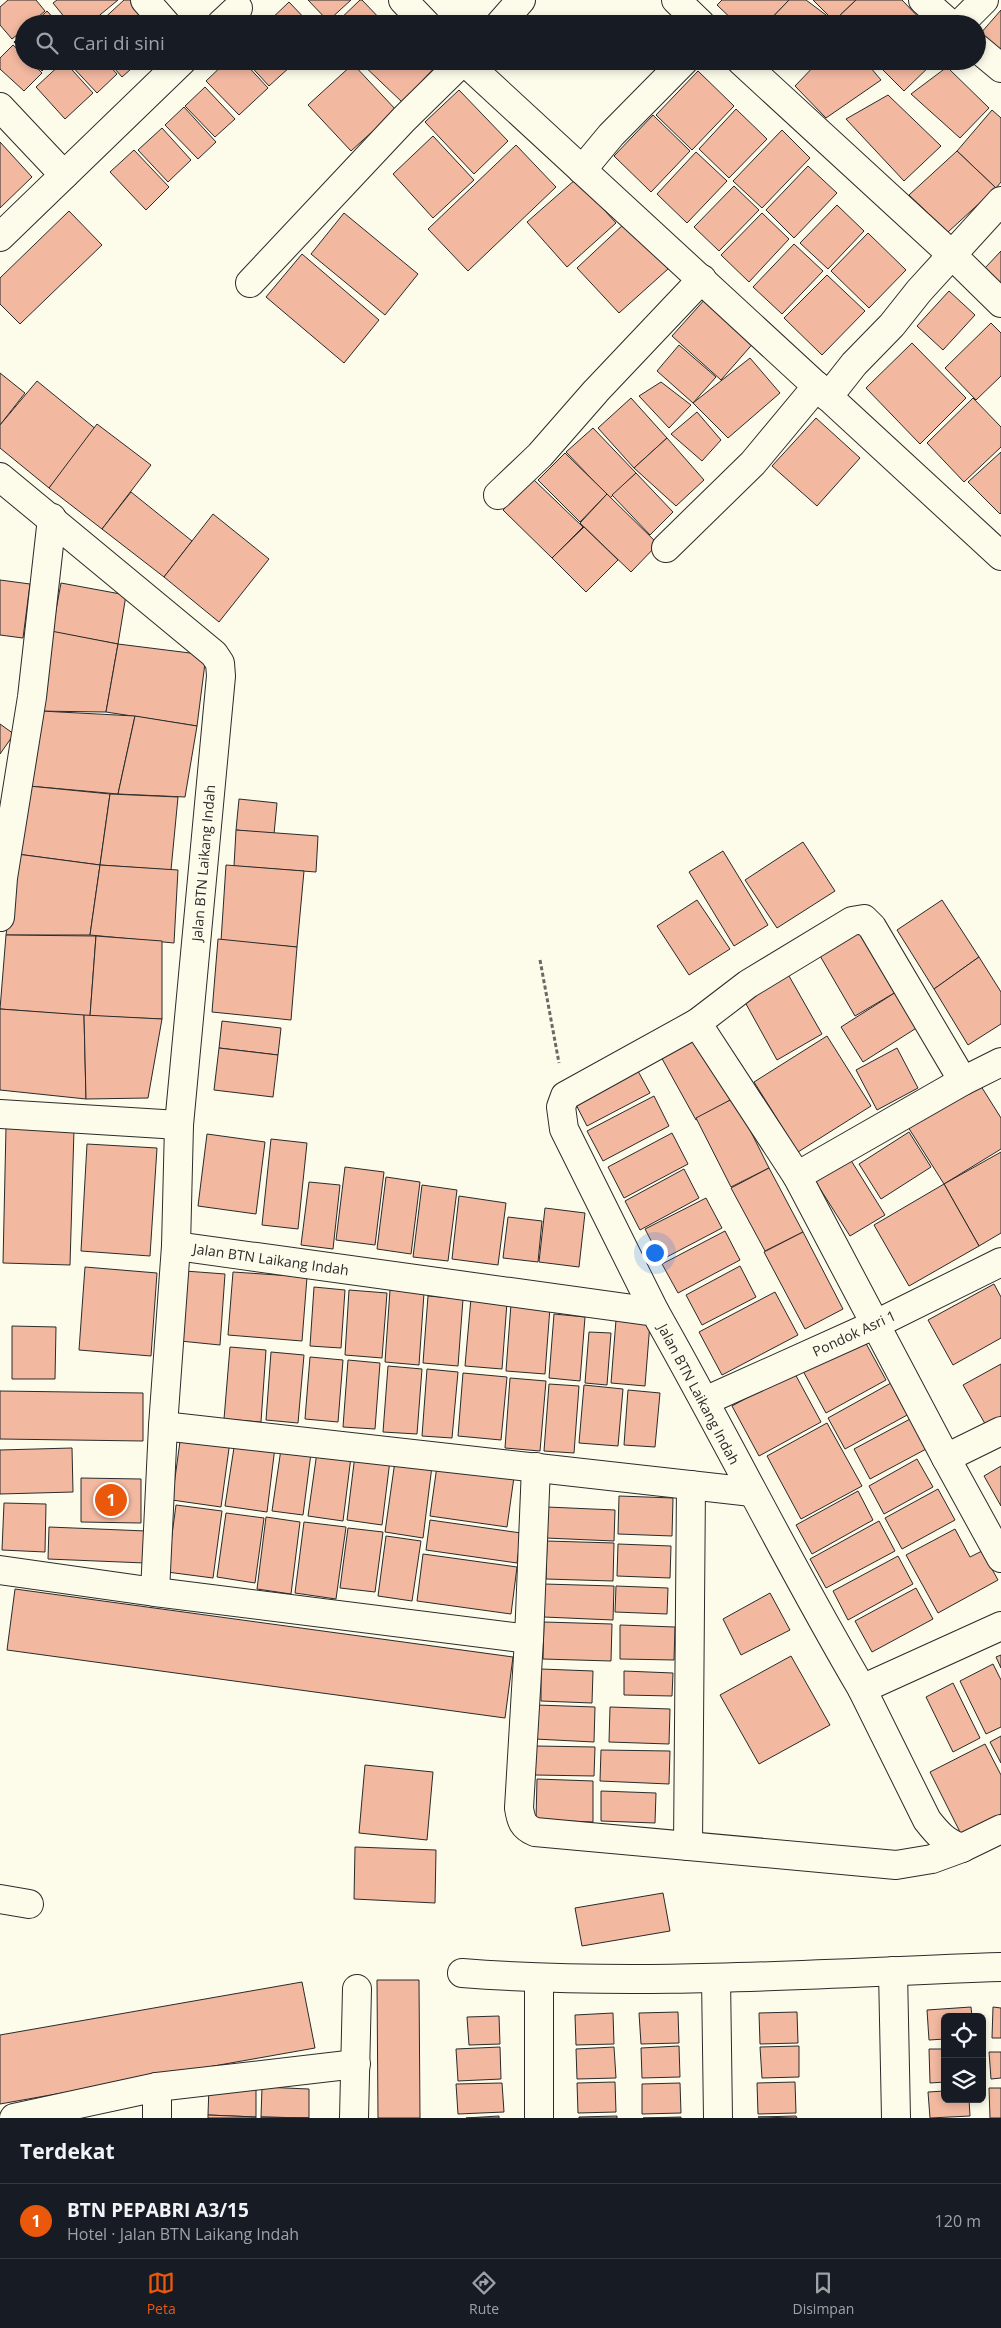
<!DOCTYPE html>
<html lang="id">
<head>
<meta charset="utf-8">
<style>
  :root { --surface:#171b24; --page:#242831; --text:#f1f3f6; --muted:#9ea1a6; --line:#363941; --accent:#ea580c }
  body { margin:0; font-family:"Open Sans",sans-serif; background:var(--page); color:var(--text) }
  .controls { position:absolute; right:15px; bottom:15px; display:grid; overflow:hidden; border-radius:8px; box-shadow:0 2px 8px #0003 }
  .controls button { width:45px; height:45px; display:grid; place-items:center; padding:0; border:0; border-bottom:1px solid var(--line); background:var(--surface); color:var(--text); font:25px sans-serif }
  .you { position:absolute; left:654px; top:1252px; width:18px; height:18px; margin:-12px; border:4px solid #fff; border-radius:50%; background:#1a73e8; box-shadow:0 0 0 8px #1a73e833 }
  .badge { display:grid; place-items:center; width:32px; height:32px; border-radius:50%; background:var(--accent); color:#fff; font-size:16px; font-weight:700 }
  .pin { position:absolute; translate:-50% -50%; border:2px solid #fff; box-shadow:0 1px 5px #0006 }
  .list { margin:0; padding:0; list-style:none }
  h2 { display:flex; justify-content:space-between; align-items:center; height:65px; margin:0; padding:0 20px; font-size:21px }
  h2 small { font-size:16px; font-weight:400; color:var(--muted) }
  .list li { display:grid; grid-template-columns:32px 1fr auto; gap:15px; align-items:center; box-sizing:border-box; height:75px; padding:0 20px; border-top:1px solid var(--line) }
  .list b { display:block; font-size:19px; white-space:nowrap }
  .list p { margin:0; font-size:16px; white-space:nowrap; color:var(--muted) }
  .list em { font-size:16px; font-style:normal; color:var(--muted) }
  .icon { flex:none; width:28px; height:28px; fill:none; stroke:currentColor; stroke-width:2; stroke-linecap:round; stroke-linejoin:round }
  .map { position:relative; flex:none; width:1001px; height:2118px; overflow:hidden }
  .search { position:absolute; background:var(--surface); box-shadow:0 2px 8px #0003; left:15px; right:15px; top:15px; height:55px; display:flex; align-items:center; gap:12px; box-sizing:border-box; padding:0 18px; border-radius:28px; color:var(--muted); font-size:19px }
  .sheet { height:140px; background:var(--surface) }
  nav { display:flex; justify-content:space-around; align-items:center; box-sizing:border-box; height:70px; border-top:1px solid var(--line); background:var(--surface); font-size:14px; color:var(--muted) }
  nav a { display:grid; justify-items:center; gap:2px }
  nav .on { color:var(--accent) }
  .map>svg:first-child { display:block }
  .building { fill:#f2b8a0; stroke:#2b2b2b }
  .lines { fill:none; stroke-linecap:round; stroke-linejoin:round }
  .street-casing { stroke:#2b2b2b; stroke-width:30 }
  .path { stroke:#6a6964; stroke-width:3; stroke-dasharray:4 2.5; stroke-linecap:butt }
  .street { stroke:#fdfbea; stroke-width:28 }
  .labels { text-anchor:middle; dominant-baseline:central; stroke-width:4; stroke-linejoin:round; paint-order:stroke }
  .street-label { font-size:14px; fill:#2b2b2b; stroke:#fdfbea }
</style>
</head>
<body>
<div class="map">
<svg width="1001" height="2118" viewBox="0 0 1001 2118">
  <rect width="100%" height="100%" fill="#fdfbea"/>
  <!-- building -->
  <g class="building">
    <polygon points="8,0 36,0 45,11 30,24 24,24 24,29 12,39 0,25 0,7"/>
    <polygon points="57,0 118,0 89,24 70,24 53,3"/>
    <polygon points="124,0 138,0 159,24 98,24"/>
    <polygon points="308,0 351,0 328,21"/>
    <polygon points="360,0 362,0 384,23 335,24"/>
    <polygon points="722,0 789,0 766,24 737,24 717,5"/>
    <polygon points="789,0 806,0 834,21 831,24 766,24"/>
    <polygon points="813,0 856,0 834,21"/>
    <polygon points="856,0 902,0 925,24 837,24 834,21"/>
    <polygon points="289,2 310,24 266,24"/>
    <polygon points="1001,10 1001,53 980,34"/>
    <polygon points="47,11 59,24 33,24"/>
    <polygon points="24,33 24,53 14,42"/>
    <polygon points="13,45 24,55 24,61 30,61 42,73 24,91 0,69 0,58"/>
    <polygon points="32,61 52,61 42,71"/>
    <polygon points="64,61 93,93 65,119 36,87"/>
    <polygon points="67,61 105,61 117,74 97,93"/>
    <polygon points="108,61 140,61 122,77"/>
    <polygon points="227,61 243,61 268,88 239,115 206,81"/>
    <polygon points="246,61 286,61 291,66 269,86"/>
    <polygon points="359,61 439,61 440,62 402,102"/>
    <polygon points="777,61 790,61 783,67"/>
    <polygon points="819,61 865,61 881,80 826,118 795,86"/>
    <polygon points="874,61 935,61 904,91"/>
    <polygon points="353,64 396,110 351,151 308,105"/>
    <polygon points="947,67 989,108 960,138 911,94"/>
    <polygon points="698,71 734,106 692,150 656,115"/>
    <polygon points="205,87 235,119 215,137 185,106"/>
    <polygon points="459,90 508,141 474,174 425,122"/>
    <polygon points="888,95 941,146 904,181 846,119"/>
    <polygon points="184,107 216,142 198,159 165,125"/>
    <polygon points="736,109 767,139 729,178 699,149"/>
    <polygon points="992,110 1001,118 1001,182 996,188 957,151"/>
    <polygon points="653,115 690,151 651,192 614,156"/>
    <polygon points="162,128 191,160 168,182 138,150"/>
    <polygon points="782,130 810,158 762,208 733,181"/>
    <polygon points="433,136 474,180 433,218 393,174"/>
    <polygon points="0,142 32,177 0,208"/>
    <polygon points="516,145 556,187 468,271 428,229"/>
    <polygon points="134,150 169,187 146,210 110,172"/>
    <polygon points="957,151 996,188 948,232 909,195"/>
    <polygon points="696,152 727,181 687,223 657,194"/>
    <polygon points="808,166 837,193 794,238 766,210"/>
    <polygon points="576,179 616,223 567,267 527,222"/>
    <polygon points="734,186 759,210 719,251 694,227"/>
    <polygon points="837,205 864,231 828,269 800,243"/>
    <polygon points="69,211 102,245 20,324 0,304 0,278"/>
    <polygon points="344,213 418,274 385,315 311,254"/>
    <polygon points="762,213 789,239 749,282 721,255"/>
    <polygon points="625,223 668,269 619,313 577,268"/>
    <polygon points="868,233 906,270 869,308 831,271"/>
    <polygon points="794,244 823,271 782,314 753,287"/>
    <polygon points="1001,251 1001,283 985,268"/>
    <polygon points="302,254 379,320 344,363 266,297"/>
    <polygon points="827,275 865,311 822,355 784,318"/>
    <polygon points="949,291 975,315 943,350 917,326"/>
    <polygon points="707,297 756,340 721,380 672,336"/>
    <polygon points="991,323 1001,333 1001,376 976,400 945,368"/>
    <polygon points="912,343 966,398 920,444 866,388"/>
    <polygon points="679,345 716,377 693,403 657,371"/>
    <polygon points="750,358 780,393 728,438 693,403"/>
    <polygon points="0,373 25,393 0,425"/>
    <polygon points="37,381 97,430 49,488 0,448 0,425"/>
    <polygon points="661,382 691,405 669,428 639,396"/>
    <polygon points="631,398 667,438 634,468 598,428"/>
    <polygon points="973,398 1001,427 1001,447 964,482 927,443"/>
    <polygon points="697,412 721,440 702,461 671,434"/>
    <polygon points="816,418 860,458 817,506 772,466"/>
    <polygon points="97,424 151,465 102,529 49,488"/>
    <polygon points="593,428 636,473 610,498 566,452"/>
    <polygon points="667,438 704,480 676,506 634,468"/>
    <polygon points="1001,452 1001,513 1000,514 968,482"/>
    <polygon points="565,453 607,494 580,522 538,480"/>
    <polygon points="636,473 673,512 650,535 612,495"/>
    <polygon points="533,479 583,527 552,558 503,510"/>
    <polygon points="131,492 192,541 164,577 102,529"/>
    <polygon points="607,494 658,544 631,572 580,523"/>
    <polygon points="213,514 269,559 219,622 164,577"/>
    <polygon points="584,527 618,560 586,592 552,558"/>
    <polygon points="0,580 30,584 23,638 0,635"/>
    <polygon points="61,583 126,595 118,644 52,632"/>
    <polygon points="46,630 118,644 106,712 33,711"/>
    <polygon points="118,644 206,655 197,726 106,712"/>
    <polygon points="41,711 135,716 118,794 29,786"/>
    <polygon points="135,716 197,726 185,797 118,794"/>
    <polygon points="0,724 14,734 0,754"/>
    <polygon points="29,786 110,794 100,865 17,854"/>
    <polygon points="110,794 178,797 171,870 100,865"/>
    <polygon points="239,799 277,803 274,834 236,830"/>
    <polygon points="236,830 318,836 316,872 234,866"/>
    <polygon points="803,842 835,891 777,928 745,880"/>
    <polygon points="723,851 768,925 734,946 689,872"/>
    <polygon points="17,854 100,865 90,935 6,935"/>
    <polygon points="100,865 178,870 174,943 90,935"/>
    <polygon points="226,865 304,871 297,947 221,941"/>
    <polygon points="697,900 730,949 689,975 657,926"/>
    <polygon points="942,900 979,957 934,989 897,930"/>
    <polygon points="857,925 896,992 855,1016 816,949"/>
    <polygon points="6,935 96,936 90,1016 0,1009"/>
    <polygon points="96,936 162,941 162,1019 90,1016"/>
    <polygon points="218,939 297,947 291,1020 212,1012"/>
    <polygon points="979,957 1001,992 1001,1024 968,1045 934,989"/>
    <polygon points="785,969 822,1034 777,1060 740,993"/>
    <polygon points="896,992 918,1027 863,1062 841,1027"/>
    <polygon points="0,1009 84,1015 86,1099 0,1090"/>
    <polygon points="84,1015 162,1019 148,1098 86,1099"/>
    <polygon points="222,1021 281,1028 278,1055 219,1048"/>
    <polygon points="698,1034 734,1098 696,1120 660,1055"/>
    <polygon points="827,1036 871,1106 798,1152 754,1082"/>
    <polygon points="219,1048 278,1055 273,1097 214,1090"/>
    <polygon points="897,1048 918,1088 877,1110 856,1070"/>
    <polygon points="633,1062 650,1093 587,1126 571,1095"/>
    <polygon points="979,1083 1001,1118 1001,1149 944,1184 908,1127"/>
    <polygon points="654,1096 669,1126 603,1161 587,1131"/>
    <polygon points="734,1098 769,1168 731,1187 696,1118"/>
    <polygon points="6,1127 74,1129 70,1265 3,1263"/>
    <polygon points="909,1132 931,1167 881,1199 859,1164"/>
    <polygon points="672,1133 688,1164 624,1198 608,1167"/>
    <polygon points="207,1134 265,1142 256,1214 198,1206"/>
    <polygon points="271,1139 307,1143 298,1229 262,1225"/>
    <polygon points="87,1144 157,1148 150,1256 81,1251"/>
    <polygon points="1001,1152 1001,1233 979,1246 944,1184"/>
    <polygon points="847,1154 885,1215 850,1236 812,1176"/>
    <polygon points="345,1167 384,1172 375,1245 336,1240"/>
    <polygon points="769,1168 803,1232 765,1251 731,1188"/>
    <polygon points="684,1169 699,1198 640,1230 625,1201"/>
    <polygon points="386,1177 420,1182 411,1254 377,1249"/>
    <polygon points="309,1182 340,1185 333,1249 301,1245"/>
    <polygon points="944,1184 979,1246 909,1286 874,1225"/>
    <polygon points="422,1185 457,1190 448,1261 413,1257"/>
    <polygon points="459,1196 506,1203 498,1265 452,1259"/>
    <polygon points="706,1198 722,1228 661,1260 645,1229"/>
    <polygon points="545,1208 585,1213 579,1267 539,1262"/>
    <polygon points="508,1217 542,1221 538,1262 503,1258"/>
    <polygon points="725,1231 740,1260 678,1293 662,1264"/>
    <polygon points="803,1232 843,1309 805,1329 764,1252"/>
    <polygon points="740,1266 756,1297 702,1325 686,1295"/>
    <polygon points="85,1267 157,1273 151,1356 79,1350"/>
    <polygon points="185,1271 225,1274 220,1345 180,1341"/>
    <polygon points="233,1272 307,1277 302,1341 228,1335"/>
    <polygon points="994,1284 1001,1297 1001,1338 953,1365 928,1320"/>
    <polygon points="314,1287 345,1290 341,1348 310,1346"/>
    <polygon points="349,1290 387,1293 382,1358 345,1355"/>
    <polygon points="390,1290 424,1293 419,1365 385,1362"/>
    <polygon points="775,1292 798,1335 722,1375 699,1332"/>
    <polygon points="428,1296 463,1299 458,1366 423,1363"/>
    <polygon points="471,1298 507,1302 502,1369 465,1366"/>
    <polygon points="511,1304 550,1307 545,1374 506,1371"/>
    <polygon points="554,1314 585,1317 580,1381 549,1378"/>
    <polygon points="616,1320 650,1323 645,1386 611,1383"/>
    <polygon points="12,1326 56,1327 55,1379 12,1379"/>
    <polygon points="589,1332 611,1333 607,1385 585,1383"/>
    <polygon points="863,1338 886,1380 826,1413 803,1371"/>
    <polygon points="230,1347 266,1350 261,1422 224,1419"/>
    <polygon points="271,1352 304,1355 298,1423 266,1420"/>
    <polygon points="310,1357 343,1360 338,1422 305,1419"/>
    <polygon points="348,1360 380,1363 375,1429 343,1427"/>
    <polygon points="1001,1364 1001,1422 988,1429 963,1385"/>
    <polygon points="388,1366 422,1369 417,1434 383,1432"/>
    <polygon points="427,1369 458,1372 452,1438 422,1436"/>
    <polygon points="794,1372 821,1422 759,1456 732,1406"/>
    <polygon points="463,1373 507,1377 501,1440 458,1436"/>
    <polygon points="510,1378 546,1381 540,1451 505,1448"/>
    <polygon points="891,1383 909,1414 845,1449 828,1418"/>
    <polygon points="549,1384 579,1386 574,1453 544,1451"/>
    <polygon points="584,1385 623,1389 618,1446 579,1443"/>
    <polygon points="628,1390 660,1393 655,1447 624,1445"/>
    <polygon points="0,1391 143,1393 143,1441 0,1439"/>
    <polygon points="912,1418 928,1448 870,1479 854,1449"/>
    <polygon points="827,1423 862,1486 801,1519 767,1456"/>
    <polygon points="181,1434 230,1441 221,1507 172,1500"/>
    <polygon points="235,1441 275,1447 267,1512 225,1506"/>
    <polygon points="72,1448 73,1492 0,1494 0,1450"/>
    <polygon points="281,1449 311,1453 303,1515 272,1511"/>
    <polygon points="317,1452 351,1457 343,1521 308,1516"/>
    <polygon points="355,1455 390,1460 382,1525 347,1520"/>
    <polygon points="917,1459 933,1487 884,1514 869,1486"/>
    <polygon points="395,1461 432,1466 423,1538 385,1532"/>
    <polygon points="437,1466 514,1477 507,1527 430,1516"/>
    <polygon points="1001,1466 1001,1506 984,1476"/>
    <polygon points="81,1478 141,1479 141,1523 81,1522"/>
    <polygon points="938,1489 955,1520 902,1549 885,1518"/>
    <polygon points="858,1491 873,1520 812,1554 796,1525"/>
    <polygon points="619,1496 673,1498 672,1536 618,1534"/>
    <polygon points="4,1503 46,1504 45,1552 2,1550"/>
    <polygon points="176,1505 222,1511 213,1578 167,1572"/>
    <polygon points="547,1507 615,1510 614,1541 546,1538"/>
    <polygon points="226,1513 264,1518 255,1583 217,1577"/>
    <polygon points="266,1517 300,1522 291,1594 257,1589"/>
    <polygon points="430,1520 521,1533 517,1563 426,1550"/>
    <polygon points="879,1521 895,1551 826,1588 810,1559"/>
    <polygon points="304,1522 346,1527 336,1599 295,1593"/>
    <polygon points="49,1527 146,1531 145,1563 48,1559"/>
    <polygon points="348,1528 383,1532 375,1592 340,1588"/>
    <polygon points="955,1529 970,1557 982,1551 998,1580 938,1613 906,1555"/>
    <polygon points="386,1536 421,1541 412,1601 378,1596"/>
    <polygon points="547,1541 614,1543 613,1581 546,1579"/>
    <polygon points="618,1544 671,1546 670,1578 617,1576"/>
    <polygon points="423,1554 517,1567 511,1614 417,1601"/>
    <polygon points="898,1556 913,1584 848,1620 833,1591"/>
    <polygon points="544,1584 614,1586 613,1620 544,1617"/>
    <polygon points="616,1586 668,1588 667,1614 615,1612"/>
    <polygon points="916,1588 933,1619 872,1652 855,1621"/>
    <polygon points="15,1589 513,1657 505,1718 7,1650"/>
    <polygon points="770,1593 790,1630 741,1655 723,1619"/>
    <polygon points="544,1622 612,1624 611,1661 543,1659"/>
    <polygon points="620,1625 675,1627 674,1660 620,1659"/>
    <polygon points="1001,1655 1001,1668 996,1657"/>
    <polygon points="791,1656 830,1725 759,1764 720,1695"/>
    <polygon points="993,1664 1001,1680 1001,1727 986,1734 960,1681"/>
    <polygon points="541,1669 593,1671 592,1703 541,1701"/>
    <polygon points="624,1671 673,1673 672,1696 624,1695"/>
    <polygon points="953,1683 980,1738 953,1752 926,1697"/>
    <polygon points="536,1705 595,1707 594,1742 535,1739"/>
    <polygon points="610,1707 670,1709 669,1744 609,1742"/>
    <polygon points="1001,1736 1001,1763 990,1742"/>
    <polygon points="985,1744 1001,1775 1001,1814 961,1834 930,1772"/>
    <polygon points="536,1746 595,1747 594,1776 535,1775"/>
    <polygon points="601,1750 670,1751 669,1784 600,1781"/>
    <polygon points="365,1765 433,1772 427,1840 359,1833"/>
    <polygon points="537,1779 593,1781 593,1822 536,1820"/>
    <polygon points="601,1791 656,1793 655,1823 601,1821"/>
    <polygon points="355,1847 436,1850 435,1903 354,1899"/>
    <polygon points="663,1893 670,1931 582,1946 575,1908"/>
    <polygon points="377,1980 419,1980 420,2118 378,2118"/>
    <polygon points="302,1982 315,2048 0,2104 0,2035"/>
    <polygon points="971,2007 972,2017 945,2017 945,2039 929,2040 927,2010"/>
    <polygon points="993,2007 1001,2008 1001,2038 992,2038"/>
    <polygon points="678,2012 679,2043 641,2044 639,2013"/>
    <polygon points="797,2012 798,2043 760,2044 759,2013"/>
    <polygon points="613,2013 614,2044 576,2045 575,2015"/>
    <polygon points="499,2016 500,2044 469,2045 467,2017"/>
    <polygon points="679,2046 680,2077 642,2078 641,2048"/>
    <polygon points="799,2046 799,2077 762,2078 760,2047"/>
    <polygon points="500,2047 501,2079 458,2081 456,2049"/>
    <polygon points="614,2047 616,2078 577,2079 576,2049"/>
    <polygon points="929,2049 945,2049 945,2082 930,2083"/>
    <polygon points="989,2052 1001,2052 1001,2078 991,2079"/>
    <polygon points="615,2082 616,2112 578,2113 577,2083"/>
    <polygon points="795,2082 796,2113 758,2114 757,2083"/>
    <polygon points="502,2083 504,2112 458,2114 456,2084"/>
    <polygon points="680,2083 681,2113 642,2114 642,2084"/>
    <polygon points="209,2086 256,2087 256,2117 208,2115"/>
    <polygon points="262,2087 309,2089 309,2118 261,2117"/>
    <polygon points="989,2088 1001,2088 1001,2118 990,2118"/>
    <polygon points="945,2091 945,2099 969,2099 970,2116 930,2118 928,2092"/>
    <polygon points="208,2115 256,2117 256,2118 208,2118"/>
    <polygon points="499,2116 499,2118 466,2118"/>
    <polygon points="617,2116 617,2118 579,2118 579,2117"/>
    <polygon points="796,2116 797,2118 758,2117"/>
    <polygon points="261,2117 309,2118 261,2118"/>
    <polygon points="681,2117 681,2118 643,2118"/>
  </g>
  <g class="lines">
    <!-- street casing -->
    <g class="street-casing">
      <g id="street">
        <polyline points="145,0 166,24"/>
        <polyline points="403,0 426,24"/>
        <polyline points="676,0 701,24"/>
        <polyline points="923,0 950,24"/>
        <polyline points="221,24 238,8"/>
        <polyline points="500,24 521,0"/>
        <polyline points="960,24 984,0"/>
        <polyline points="977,48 1001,68"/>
        <polyline points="464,61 1001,556"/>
        <polyline points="741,61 951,254 1001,303"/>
        <polyline points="0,107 64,175"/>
        <polyline points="582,170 611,135 684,61"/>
        <polyline points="0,237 182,61"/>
        <polyline points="250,283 404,119 463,61"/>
        <polyline points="828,397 854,364 892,325 919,291 1001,201"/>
        <path d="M 0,477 L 214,654 L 220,663 L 221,676 L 179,1125 L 176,1246 L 655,1312 C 726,1437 789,1565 862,1689 L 1001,1626"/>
        <polyline points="498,495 540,455 596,391 702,279"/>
        <polyline points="666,548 753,463 817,386"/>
        <polyline points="0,917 3,878 32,697 52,518"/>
        <polyline points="697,1023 797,1176 963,1081"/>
        <polyline points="0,1114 179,1125"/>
        <polyline points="797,1176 946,1458 1001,1558"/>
        <polyline points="655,1312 564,1129 561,1107 565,1096 697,1023 748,984 852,921 864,919 872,927 963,1081 1001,1062"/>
        <polyline points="705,1401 876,1324 1001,1262"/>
        <polyline points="163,1426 752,1492"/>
        <polyline points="946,1458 1001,1431"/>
        <path d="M 536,1467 L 529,1639 L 519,1808 C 521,1821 523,1827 535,1832 L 896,1865 L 932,1859 L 962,1848"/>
        <polyline points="0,1570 155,1592 163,1426 176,1246"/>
        <polyline points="155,1592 529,1639"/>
        <path d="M 862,1689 L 927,1820 C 937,1833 946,1843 962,1848 L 1001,1829"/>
        <polyline points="688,1846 691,1485"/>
        <polyline points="0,1899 29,1904"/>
        <polyline points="893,1971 896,2118"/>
        <path d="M 462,1973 C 641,1987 821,1973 1001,1967"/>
        <polyline points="716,1978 718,2118"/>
        <polyline points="157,2087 356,2064"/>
        <polyline points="14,2118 157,2087 157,2118"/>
        <polyline points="354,2118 357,1989"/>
        <polyline points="539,2118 539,1979"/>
      </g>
    </g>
    <!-- path -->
    <polyline class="path" points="540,960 559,1063"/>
    <!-- street -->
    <use href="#street" class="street"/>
  </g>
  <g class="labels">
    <!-- street labels -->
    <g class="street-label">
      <text transform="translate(203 863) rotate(-85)">Jalan BTN Laikang Indah</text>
      <text transform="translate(271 1259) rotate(8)">Jalan BTN Laikang Indah</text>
      <text transform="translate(854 1333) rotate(-25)">Pondok Asri 1</text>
      <text transform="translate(699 1394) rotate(62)">Jalan BTN Laikang Indah</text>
    </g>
  </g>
</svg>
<div class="controls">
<button><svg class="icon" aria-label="locate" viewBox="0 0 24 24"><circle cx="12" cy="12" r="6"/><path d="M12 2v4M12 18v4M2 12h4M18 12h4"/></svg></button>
<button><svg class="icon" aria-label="layers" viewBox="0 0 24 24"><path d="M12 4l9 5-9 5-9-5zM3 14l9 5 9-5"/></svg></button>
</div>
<div class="you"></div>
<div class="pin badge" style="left:111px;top:1500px">1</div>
<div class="search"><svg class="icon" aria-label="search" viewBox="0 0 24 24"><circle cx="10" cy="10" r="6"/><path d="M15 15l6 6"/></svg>Cari di sini</div>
</div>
<section class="sheet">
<h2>Terdekat<small></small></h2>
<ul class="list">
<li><span class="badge">1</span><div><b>BTN PEPABRI A3/15</b><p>Hotel · Jalan BTN Laikang Indah</p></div><em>120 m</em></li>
</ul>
</section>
<nav>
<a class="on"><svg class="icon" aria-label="map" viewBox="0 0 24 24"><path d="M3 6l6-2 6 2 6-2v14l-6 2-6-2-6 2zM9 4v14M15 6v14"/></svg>Peta</a>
<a><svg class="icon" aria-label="directions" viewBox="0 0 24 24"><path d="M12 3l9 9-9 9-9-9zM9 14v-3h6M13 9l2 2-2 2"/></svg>Rute</a>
<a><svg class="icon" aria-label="saved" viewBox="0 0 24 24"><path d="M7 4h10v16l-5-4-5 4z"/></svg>Disimpan</a>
</nav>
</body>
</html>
